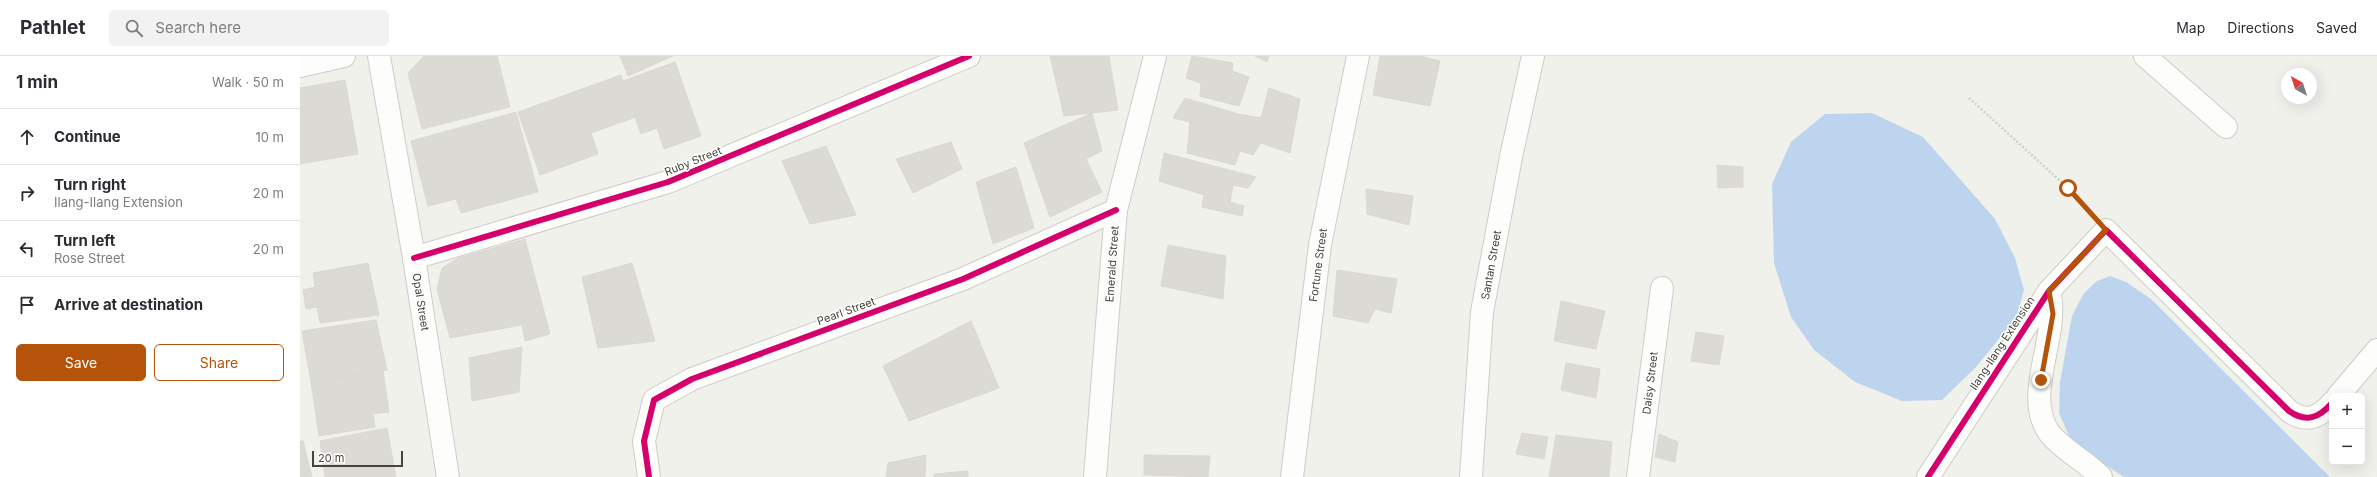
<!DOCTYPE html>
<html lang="en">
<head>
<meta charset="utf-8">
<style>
  :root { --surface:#fff; --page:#f2f2f3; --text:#2b2b33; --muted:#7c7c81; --line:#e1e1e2; --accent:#b45309 }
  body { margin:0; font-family:Inter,sans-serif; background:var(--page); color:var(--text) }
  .controls { position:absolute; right:12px; bottom:12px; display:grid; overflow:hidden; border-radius:6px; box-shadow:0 4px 16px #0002 }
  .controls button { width:36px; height:36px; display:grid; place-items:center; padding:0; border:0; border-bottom:1px solid var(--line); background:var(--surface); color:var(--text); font:20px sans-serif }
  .compass { position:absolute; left:1981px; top:12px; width:36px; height:36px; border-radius:50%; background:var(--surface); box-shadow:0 4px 16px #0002; rotate:321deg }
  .scale { position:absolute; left:12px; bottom:10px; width:91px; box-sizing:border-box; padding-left:4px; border:2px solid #484438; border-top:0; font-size:11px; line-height:14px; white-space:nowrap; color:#484438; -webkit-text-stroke:3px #fff; paint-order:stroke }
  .stop { position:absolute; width:12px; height:12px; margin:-9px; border:3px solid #b45309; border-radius:50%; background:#fff }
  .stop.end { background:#b45309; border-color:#fff; box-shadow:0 1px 4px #0008 }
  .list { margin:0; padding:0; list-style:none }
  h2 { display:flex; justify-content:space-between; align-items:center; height:52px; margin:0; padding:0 16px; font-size:17px }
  h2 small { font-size:13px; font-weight:400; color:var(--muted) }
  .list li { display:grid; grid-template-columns:26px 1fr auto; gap:12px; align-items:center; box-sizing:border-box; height:56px; padding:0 16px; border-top:1px solid var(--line) }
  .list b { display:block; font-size:15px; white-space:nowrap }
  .list p { margin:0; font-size:13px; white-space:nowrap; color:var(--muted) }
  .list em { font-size:13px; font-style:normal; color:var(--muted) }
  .actions { display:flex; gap:8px; padding:12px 16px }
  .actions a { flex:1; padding:9px 0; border:1px solid var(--accent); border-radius:6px; text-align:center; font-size:14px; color:var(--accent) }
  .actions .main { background:var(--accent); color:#fff }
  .icon { flex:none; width:22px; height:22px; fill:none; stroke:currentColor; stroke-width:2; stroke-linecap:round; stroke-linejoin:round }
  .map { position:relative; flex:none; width:2077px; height:421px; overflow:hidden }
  header { display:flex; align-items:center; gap:24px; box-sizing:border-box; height:56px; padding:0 20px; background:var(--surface); border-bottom:1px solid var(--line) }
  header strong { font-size:19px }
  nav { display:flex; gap:22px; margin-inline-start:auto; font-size:14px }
  .search { width:280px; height:36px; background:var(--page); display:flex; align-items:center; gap:10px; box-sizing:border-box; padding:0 14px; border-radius:6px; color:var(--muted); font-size:15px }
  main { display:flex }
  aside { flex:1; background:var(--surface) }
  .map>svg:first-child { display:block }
  .water { fill:#bdd4ef }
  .building { fill:#dbdad4; stroke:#dad8d2 }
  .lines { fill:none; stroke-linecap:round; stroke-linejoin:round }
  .street-casing { stroke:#cdccc7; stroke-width:24 }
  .path { stroke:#d1d1cb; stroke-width:2.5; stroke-dasharray:2 2; stroke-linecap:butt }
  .street { stroke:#fdfdfc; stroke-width:22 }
  .cycleway-casing { stroke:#fff; stroke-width:8 }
  .cycleway { stroke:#d6006c; stroke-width:6 }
  .route { stroke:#b45309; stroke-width:5 }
  .labels { text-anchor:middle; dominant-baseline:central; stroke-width:3; stroke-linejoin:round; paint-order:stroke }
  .street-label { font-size:11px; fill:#484438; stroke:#fff }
</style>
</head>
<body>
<header>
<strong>Pathlet</strong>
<div class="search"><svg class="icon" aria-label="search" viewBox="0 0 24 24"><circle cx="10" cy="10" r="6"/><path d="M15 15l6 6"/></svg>Search here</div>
<nav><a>Map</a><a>Directions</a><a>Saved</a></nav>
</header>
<main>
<aside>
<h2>1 min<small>Walk · 50 m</small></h2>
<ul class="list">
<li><svg class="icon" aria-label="ahead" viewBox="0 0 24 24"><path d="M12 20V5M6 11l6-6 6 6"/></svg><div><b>Continue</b></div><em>10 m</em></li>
<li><svg class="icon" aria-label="right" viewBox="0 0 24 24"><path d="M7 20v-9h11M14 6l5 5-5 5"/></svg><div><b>Turn right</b><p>Ilang-Ilang Extension</p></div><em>20 m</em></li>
<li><svg class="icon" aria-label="left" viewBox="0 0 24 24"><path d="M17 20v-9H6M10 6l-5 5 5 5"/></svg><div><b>Turn left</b><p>Rose Street</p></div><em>20 m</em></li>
<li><svg class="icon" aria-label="arrive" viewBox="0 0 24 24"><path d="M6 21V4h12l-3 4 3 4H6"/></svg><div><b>Arrive at destination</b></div></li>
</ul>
<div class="actions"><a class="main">Save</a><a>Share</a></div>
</aside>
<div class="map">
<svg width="2077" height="421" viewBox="0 0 2077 421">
  <rect width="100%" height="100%" fill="#f1f1ec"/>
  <!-- water -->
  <g class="water">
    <polygon points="1572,57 1623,81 1695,163 1715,202 1724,234 1716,262 1676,311 1642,344 1602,345 1555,326 1514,294 1491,261 1474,207 1472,128 1491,86 1525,58"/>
    <polygon points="1810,220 1826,226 1851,243 2030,421 1824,421 1787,397 1769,380 1759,357 1760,326 1772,260 1784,237 1797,225"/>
  </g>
  <!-- building -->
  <g class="building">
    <polygon points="124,0 197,0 210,51 122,73 108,17"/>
    <polygon points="320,0 373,0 328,20"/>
    <polygon points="750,0 809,0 818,54 764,60"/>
    <polygon points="892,0 933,7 932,15 949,21 939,50 900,40 901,27 886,22"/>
    <polygon points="955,0 969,0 967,6"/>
    <polygon points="1080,0 1120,0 1140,5 1130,50 1073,39"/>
    <polygon points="375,6 401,80 364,93 357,72 341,78 323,25"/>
    <polygon points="321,19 336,61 291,77 298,98 240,119 218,56"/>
    <polygon points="45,24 58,98 0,108 0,32"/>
    <polygon points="969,32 1000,43 990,97 961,87 953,99 940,95 935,109 887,97 890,66 873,62 885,42 938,58 961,62"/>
    <polygon points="216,56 238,136 161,157 156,143 128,150 111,85"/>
    <polygon points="792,57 802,95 786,103 802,136 750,161 724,87"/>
    <polygon points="651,86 662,113 613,137 596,103"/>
    <polygon points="526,90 556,159 510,168 482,105"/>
    <polygon points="864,97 956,121 948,132 933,129 930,146 944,150 942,160 902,151 904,139 859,125"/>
    <polygon points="1417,109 1443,111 1443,131 1418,132"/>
    <polygon points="716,111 734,172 693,188 676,126"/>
    <polygon points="1066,133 1113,140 1109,169 1067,158"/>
    <polygon points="225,183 250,278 225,285 222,269 150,282 137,233 142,212 158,202"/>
    <polygon points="868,189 926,200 923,243 861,230"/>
    <polygon points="68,207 79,259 20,267 17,251 6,253 3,234 15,231 13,217"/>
    <polygon points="332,207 355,285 298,292 282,221"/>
    <polygon points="1037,214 1097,223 1091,257 1075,253 1068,267 1033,260"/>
    <polygon points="1261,245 1305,255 1296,293 1254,285"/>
    <polygon points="76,264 87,314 11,326 2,275"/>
    <polygon points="671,265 699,332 609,365 583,310"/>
    <polygon points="1396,276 1424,280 1419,309 1391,305"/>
    <polygon points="222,291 219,336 172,345 169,302"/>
    <polygon points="1266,307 1300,313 1296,342 1261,334"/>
    <polygon points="83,315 89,356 73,358 75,371 19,380 11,326"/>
    <polygon points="87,372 96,421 25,421 20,385"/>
    <polygon points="1222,377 1248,381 1244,403 1216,398"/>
    <polygon points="1359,378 1378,386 1375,406 1355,401"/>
    <polygon points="1256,379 1312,386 1309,421 1249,421"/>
    <polygon points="0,385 3,385 12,421 0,421"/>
    <polygon points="626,399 625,421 586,421 588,407"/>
    <polygon points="844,399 910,400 908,421 844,419"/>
    <polygon points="668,415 668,421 634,421 634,418"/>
  </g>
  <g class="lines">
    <!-- street casing -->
    <g class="street-casing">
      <g id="street">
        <polyline points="79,0 114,202 148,421"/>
        <polyline points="1845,0 1926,71"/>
        <polyline points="0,10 44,0"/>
        <polyline points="114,202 368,126 669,0"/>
        <path d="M 1749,235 C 1761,279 1721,340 1750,378 C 1764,395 1786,405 1801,421"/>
        <polyline points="2038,340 2077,294"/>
        <polyline points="349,421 344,385 354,344 392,323 663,223 816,154"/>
        <polyline points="795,421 816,154 855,0"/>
        <polyline points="992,421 1020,189 1058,0"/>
        <polyline points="1171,421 1182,256 1211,101 1233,0"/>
        <polyline points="1338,421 1362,232"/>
        <path d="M 1628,421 L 1749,235 L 1806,174 L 1989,355 C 2006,367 2019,362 2032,347"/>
      </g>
    </g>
    <!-- path -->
    <polyline class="path" points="1669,42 1768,132 1788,154"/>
    <!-- street -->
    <use href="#street" class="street"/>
    <!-- cycleway casing -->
    <g class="cycleway-casing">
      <g id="cycleway">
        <polyline points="114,202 368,126 669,0"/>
        <polyline points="349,421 344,385 354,344 392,323 663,223 816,154"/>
        <path d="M 1628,421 L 1749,235 L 1806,174 L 1989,355 C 2006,367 2019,362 2032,347"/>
      </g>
    </g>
    <!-- cycleway -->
    <use href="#cycleway" class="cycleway"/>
  </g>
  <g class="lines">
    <!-- route -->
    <polyline class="route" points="1741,324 1753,258 1749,235 1806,174 1768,132"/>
  </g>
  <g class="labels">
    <!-- street labels -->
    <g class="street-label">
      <text transform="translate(393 105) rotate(-22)">Ruby Street</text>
      <text transform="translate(812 208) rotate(-86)">Emerald Street</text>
      <text transform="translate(1018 209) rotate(-82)">Fortune Street</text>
      <text transform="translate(1191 209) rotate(-80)">Santan Street</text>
      <text transform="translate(121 246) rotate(81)">Opal Street</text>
      <text transform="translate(546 255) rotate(-20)">Pearl Street</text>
      <text transform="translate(1702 287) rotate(-57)">Ilang-Ilang Extension</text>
      <text transform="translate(1350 327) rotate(-83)">Daisy Street</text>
    </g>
  </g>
</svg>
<div class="controls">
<button>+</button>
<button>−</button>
</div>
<svg class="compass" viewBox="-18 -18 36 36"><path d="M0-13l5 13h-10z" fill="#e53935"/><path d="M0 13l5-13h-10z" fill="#7c7c81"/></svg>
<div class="scale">20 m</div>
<div class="stop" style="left:1768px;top:132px"></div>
<div class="stop end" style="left:1741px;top:324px"></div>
</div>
</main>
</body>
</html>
